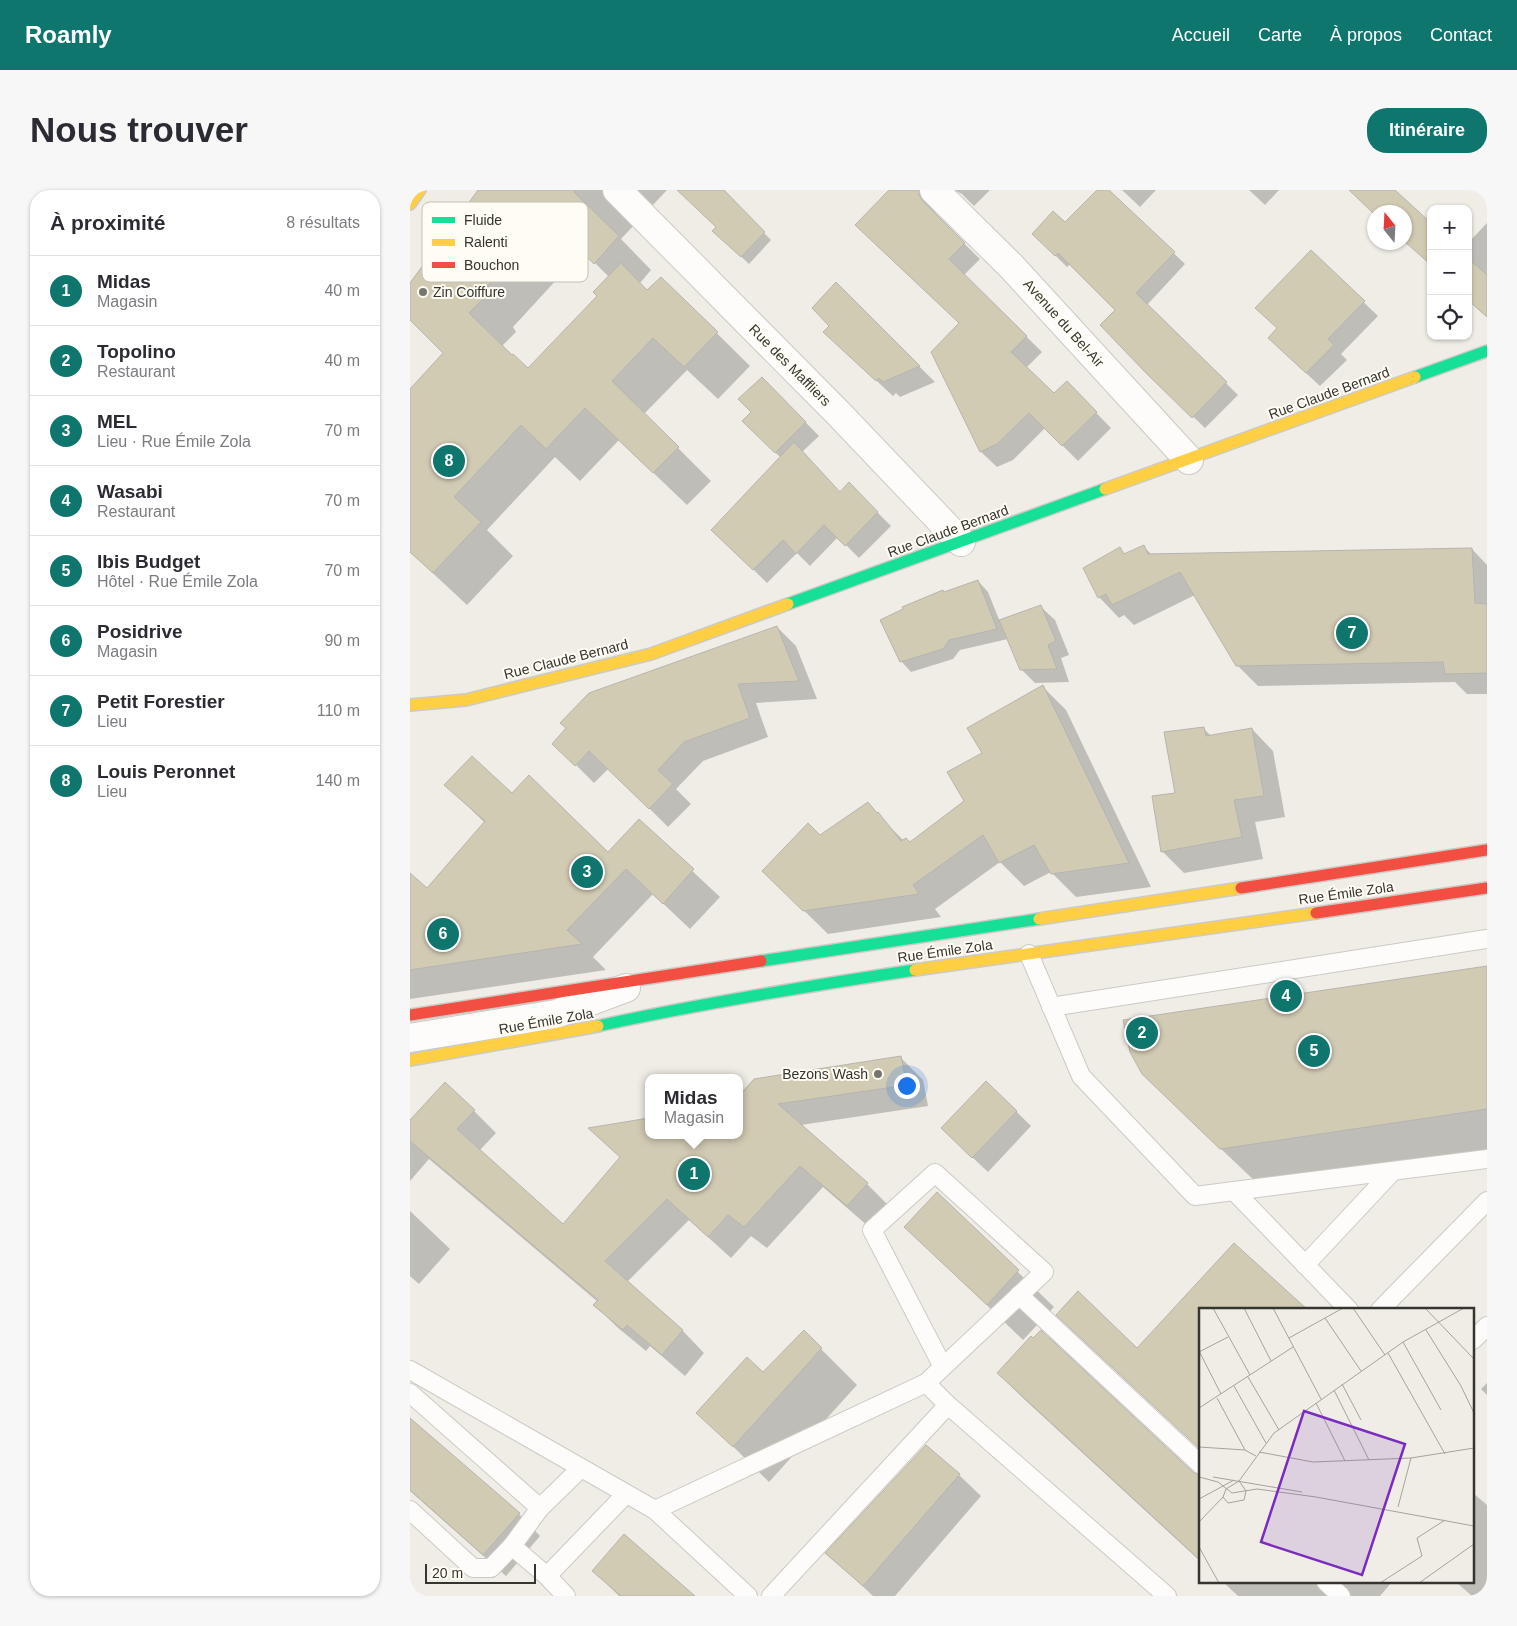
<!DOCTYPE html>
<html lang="fr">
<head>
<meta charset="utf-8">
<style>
  :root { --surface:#fff; --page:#f7f7f7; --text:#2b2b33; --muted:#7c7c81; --line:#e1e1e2; --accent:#0f766e }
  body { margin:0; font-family:Helvetica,sans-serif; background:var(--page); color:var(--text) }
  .controls { position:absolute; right:15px; top:15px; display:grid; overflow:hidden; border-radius:10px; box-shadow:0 1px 4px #0004 }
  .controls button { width:45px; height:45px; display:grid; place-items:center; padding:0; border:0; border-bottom:1px solid var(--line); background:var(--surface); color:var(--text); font:25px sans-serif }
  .compass { position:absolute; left:957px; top:15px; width:45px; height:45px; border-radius:50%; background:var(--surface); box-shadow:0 1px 4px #0004; rotate:342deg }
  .scale { position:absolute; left:15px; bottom:12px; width:111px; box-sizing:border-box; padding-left:5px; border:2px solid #35342f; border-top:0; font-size:14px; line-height:18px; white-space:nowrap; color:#35342f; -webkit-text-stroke:4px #fffcf4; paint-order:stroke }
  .you { position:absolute; left:496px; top:895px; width:18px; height:18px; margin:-12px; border:4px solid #fff; border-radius:50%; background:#1a73e8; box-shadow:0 0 0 8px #1a73e833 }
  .badge { display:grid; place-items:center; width:32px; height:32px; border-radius:50%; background:var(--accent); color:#fff; font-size:16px; font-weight:700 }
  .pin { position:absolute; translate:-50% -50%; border:2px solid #fff; box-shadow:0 1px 5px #0006 }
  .popup { position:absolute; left:235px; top:884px; width:98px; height:65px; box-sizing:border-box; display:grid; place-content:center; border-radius:10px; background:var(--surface); filter:drop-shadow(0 1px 4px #0005); font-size:16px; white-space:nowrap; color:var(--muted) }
  .popup b { font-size:19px; color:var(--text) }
  .popup::after { content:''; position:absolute; left:50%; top:100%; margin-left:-10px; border:10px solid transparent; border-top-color:var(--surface) }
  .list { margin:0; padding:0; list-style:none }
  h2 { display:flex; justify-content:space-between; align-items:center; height:65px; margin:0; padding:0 20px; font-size:21px }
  h2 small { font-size:16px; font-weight:400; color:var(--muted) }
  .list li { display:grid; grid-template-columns:32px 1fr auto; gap:15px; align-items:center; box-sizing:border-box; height:70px; padding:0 20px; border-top:1px solid var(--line) }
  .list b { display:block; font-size:19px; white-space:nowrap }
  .list p { margin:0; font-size:16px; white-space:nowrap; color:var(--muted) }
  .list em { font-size:16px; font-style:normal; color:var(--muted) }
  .icon { flex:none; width:28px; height:28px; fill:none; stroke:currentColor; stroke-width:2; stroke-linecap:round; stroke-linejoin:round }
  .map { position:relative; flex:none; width:1077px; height:1406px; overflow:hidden; border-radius:20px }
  header { display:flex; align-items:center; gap:30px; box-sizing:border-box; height:70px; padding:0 25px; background:var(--accent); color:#fff }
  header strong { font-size:24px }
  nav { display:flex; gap:28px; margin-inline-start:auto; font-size:18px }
  .intro { display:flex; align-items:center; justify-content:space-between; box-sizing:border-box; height:120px; padding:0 30px }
  h1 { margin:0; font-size:35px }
  .button { padding:12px 22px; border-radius:20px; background:var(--accent); color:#fff; font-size:18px; font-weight:700 }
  main { display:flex; gap:30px; padding:0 30px }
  aside { flex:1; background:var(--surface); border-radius:20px; box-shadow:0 1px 4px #0004 }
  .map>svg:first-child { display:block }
  .shadow { fill:#0003; fill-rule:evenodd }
  .building { fill:#d2cbb4; stroke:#b6b4af }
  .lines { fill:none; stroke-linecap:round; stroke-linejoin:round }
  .lane-casing { stroke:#cccac4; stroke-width:20 }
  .street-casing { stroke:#cccac4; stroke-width:30 }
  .fast-casing { stroke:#cccac4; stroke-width:14 }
  .slow-casing { stroke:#cccac4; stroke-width:14 }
  .jam-casing { stroke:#cccac4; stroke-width:14 }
  .lane { stroke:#fdfcfb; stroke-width:18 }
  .street { stroke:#fdfcfb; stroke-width:28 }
  .fast { stroke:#16e098; stroke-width:11 }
  .slow { stroke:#ffcf43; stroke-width:11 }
  .jam { stroke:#f24e42; stroke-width:11 }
  .poi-dot { fill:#76756f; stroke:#fffcf4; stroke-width:2 }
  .labels { text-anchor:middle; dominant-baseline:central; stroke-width:4; stroke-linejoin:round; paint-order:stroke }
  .poi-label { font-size:14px; fill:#35342f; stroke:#fffcf4; text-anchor:start }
  .street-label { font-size:14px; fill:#35342f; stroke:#fffcf4 }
  .inset-road { fill:none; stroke:#a5a39c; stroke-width:1 }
  .view { fill:#7b2cbf; fill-opacity:0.15; stroke:#7b2cbf; stroke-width:2.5 }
  .inset-edge { fill:none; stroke:#35342f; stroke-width:2.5 }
  .key { fill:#fffcf4; stroke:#c2c0b9; stroke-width:1 }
  .key-label { font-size:14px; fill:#35342f }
</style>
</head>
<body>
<header>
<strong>Roamly</strong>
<nav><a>Accueil</a><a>Carte</a><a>À propos</a><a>Contact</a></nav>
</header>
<div class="intro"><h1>Nous trouver</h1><a class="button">Itinéraire</a></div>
<main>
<aside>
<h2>À proximité<small>8 résultats</small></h2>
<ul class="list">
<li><span class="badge">1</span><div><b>Midas</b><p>Magasin</p></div><em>40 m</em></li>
<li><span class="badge">2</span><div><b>Topolino</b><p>Restaurant</p></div><em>40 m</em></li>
<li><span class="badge">3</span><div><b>MEL</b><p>Lieu · Rue Émile Zola</p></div><em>70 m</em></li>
<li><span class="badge">4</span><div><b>Wasabi</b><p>Restaurant</p></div><em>70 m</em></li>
<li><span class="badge">5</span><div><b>Ibis Budget</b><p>Hôtel · Rue Émile Zola</p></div><em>70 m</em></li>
<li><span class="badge">6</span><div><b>Posidrive</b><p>Magasin</p></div><em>90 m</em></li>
<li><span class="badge">7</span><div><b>Petit Forestier</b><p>Lieu</p></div><em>110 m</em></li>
<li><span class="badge">8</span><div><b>Louis Peronnet</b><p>Lieu</p></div><em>140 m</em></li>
</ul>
</aside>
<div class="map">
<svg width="1077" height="1406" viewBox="0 0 1077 1406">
  <rect width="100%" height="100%" fill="#efede5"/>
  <!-- shadow -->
  <g class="shadow">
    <path d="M 70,0 L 257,0 L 211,49 L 241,80 L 230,93 L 238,101 L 251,88 L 340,176 L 308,209 L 277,180 L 234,224 L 301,291 L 277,315 L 209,250 L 170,291 L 145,267 L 77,340 L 103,366 L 57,415 L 0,362 L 0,201 L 35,163 L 0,128 L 0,95 ZM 173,61 L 199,87 L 188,106 L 118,180 L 91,157 L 106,142 L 103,137 Z"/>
    <polygon points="481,0 580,0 564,16 552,4 544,0 536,0 524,12 524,20 528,28 570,69 554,85 632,162 616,178 644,205 657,193 701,238 668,271 635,238 603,270 587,277 571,262 522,162 550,133"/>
    <polygon points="688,0 698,0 775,74 737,115 828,205 795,238 738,183 707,120 660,74 657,77 624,44 655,34"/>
    <polygon points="712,0 746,0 730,17"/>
    <polygon points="839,0 869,0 855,15"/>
    <polygon points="327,16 361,50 339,74 304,41"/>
    <polygon points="1077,33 1077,127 1058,110 1058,53"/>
    <polygon points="901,62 968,126 931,164 937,170 910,196 873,162 868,139"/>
    <polygon points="426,94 525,192 490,207 486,203 483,206 431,158 421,136"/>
    <polygon points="352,188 409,246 392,262 430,303 439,294 481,336 449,368 428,347 400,376 387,363 357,393 303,340 371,268 334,231 343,222"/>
    <polygon points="734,357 742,365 1062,359 1077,375 1077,504 1057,504 1045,492 848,496 827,475 785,405 724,435 714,425 709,428 689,407 710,359 716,365"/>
    <polygon points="568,391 578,402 590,432 631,417 645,430 659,465 651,468 659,492 625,493 611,479 598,449 550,460 543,469 501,482 491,471 534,403"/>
    <polygon points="367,437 386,456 407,509 346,513 358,547 293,571 266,599 281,614 258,637 199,578 184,593 144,553"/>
    <polygon points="632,496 656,520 741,697 666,707 641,682 614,696 590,672 525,719 531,727 418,744 377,704 410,647 457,614 494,651 500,654 555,611 573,564"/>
    <polygon points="793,538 801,546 842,539 863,561 875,627 845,632 853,669 774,683 752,661 766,604"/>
    <polygon points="36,595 198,663 229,631 310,707 280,739 243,704 183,767 196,780 0,809 0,685 17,700 75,633"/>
    <polygon points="1077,777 1077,960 848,994 770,920"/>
    <polygon points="491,868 513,890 518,916 391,935 457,994 479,1016 459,1037 413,997 357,1058 341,1046 321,1068 279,1030 217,1092 273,1141 294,1163 275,1186 240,1156 236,1161 207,1137 185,1115 188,1112 19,969 0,991 0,932 64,921 86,943 69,961 153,1036 211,968 181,939 239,929 239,945 329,945 329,908"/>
    <polygon points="576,892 621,936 578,982 547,953"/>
    <polygon points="527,1004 644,1117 613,1150 496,1037"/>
    <polygon points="0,1021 40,1059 9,1094 0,1086"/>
    <polygon points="824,1055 791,1120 791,1260 647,1125 727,1160"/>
    <polygon points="394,1142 447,1195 359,1292 288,1222 353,1184"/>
    <polygon points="588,1183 791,1287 791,1372 614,1209"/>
    <polygon points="1077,1193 1077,1205 1071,1199"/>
    <polygon points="0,1230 109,1324 130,1346 96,1386 0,1301"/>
    <polygon points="549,1285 571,1306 485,1406 463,1406 417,1363"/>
    <polygon points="1063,1303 1077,1315 1077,1406 1062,1406 1046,1392 1063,1392"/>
    <polygon points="184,1381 283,1406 209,1406"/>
    <polygon points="813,1392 982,1392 970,1406 828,1406"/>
  </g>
  <!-- building -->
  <g class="building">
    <polygon points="68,0 166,0 164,2 209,46 184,74 139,29 71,103 74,108 59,123 102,165 103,164 118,178 187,106 183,102 211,73 237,100 251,87 308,142 274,177 243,148 202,191 269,257 243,283 175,218 136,259 111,235 44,307 71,332 23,383 0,362 0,199 33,163 0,130 0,93"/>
    <polygon points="267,0 314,0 355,42 331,67 302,41 306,37"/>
    <polygon points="479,0 509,0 509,5 513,11 555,53 539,69 617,146 601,162 644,203 657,191 687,222 652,256 619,223 587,254 570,262 521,162 549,133 445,35"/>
    <polygon points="687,0 699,0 765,62 726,103 817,192 782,228 737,184 690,135 705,120 648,63 645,66 622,44 643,21 655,32"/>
    <polygon points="939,0 985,0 1021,33 1021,75 994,51 994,22 964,24"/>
    <polygon points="901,60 955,111 918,149 924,155 896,183 858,148 867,138 845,118"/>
    <polygon points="1058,68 1077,85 1077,127 1058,110"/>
    <polygon points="426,92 510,176 473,192 469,188 466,191 413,142 419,136 402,118"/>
    <polygon points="352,187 396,232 365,263 332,231 341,222 328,209"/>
    <polygon points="384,252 430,302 439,292 468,322 435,356 414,335 386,364 373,350 343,380 301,340"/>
    <polygon points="734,355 738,364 1062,358 1065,413 1077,414 1077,483 1035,484 1033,472 826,476 770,382 702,415 696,404 688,408 673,378 710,357 714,364"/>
    <polygon points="568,390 587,439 539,450 533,459 490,472 470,430 493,419 492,417 533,400 534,402"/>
    <polygon points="631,415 646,451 638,455 647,479 610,480 589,430"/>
    <polygon points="367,436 389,491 328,494 340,528 274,552 248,580 263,594 239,619 179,561 165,576 142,554 156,538 150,533 179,503"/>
    <polygon points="633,495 719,673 641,684 624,655 589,673 573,645 503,695 509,704 393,721 352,681 398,633 410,645 458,612 467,623 468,622 491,651 496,648 500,652 554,611 537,582 572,563 557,538"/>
    <polygon points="794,537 796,546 842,538 854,606 824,610 832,647 751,662 742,606 765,603 754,542"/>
    <polygon points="62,566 102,603 119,585 198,662 229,629 284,679 253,714 216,679 157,740 172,754 0,780 0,683 17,698 75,631 34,595"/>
    <polygon points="1077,776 1077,919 810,959 732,884 720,862 713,830"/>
    <polygon points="491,866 497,895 368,914 458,993 437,1016 390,976 334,1037 318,1025 298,1047 257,1009 195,1071 273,1140 252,1165 217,1135 213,1140 183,1115 188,1110 0,951 0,930 35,892 65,920 47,939 153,1034 210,967 178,938 239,928 239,945 329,945 329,906 344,889"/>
    <polygon points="576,891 607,921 562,968 531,938"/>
    <polygon points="527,1002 609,1080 577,1115 494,1037"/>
    <polygon points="824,1053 898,1120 791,1120 791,1260 646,1125 668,1101 727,1158"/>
    <polygon points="394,1140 412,1158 323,1257 286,1223 337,1167 353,1182"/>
    <polygon points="631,1140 784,1283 791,1285 791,1371 587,1183 621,1146 623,1148"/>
    <polygon points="0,1228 110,1323 73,1365 0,1300"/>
    <polygon points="516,1255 550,1284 453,1396 415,1363"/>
    <polygon points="214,1344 285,1406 211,1406 182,1381"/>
  </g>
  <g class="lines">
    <!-- lane casing -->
    <g class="lane-casing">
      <g id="lane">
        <polyline points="619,764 671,886 785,1006 824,1001"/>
        <polyline points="641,817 1077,749"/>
        <polyline points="895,1075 983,981"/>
        <polyline points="609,1105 791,1275"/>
        <polyline points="939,1120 824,1001 1077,969"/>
        <polyline points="970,1120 1077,1011"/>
        <polyline points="1063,1150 1077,1136"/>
        <polyline points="0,1180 245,1320 338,1406"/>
        <polyline points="516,1193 634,1082 525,983 462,1040 533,1177"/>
        <polyline points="0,1203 130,1318 171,1278"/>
        <polyline points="130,1318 102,1356 137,1386"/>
        <polyline points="0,1320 63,1378 81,1378 102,1356"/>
        <polyline points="245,1320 516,1193 538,1215 757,1406"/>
        <polyline points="916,1392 931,1406"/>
        <polyline points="156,1406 137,1386 216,1304"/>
        <polyline points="361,1406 538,1215"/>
      </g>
    </g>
    <!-- street casing -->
    <g class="street-casing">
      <g id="street">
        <polyline points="207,0 429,224 551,352"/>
        <polyline points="524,0 601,76 779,270"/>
        <polyline points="0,848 146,824 216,798"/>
      </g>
    </g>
    <!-- fast casing -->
    <g class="fast-casing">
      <g id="fast">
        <polyline points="1005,187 1077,161"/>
        <polyline points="378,414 695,299"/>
        <polyline points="351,771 629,729"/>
        <path d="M 188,836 C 293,813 398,796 505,780"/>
      </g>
    </g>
    <!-- slow casing -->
    <g class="slow-casing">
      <g id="slow">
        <polyline points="0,14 10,0"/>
        <polyline points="695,299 1005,187"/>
        <polyline points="0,515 56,510 241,464 378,414"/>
        <polyline points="629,729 831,698"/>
        <polyline points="505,780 906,723"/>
        <polyline points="0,870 188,836"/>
      </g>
    </g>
    <!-- jam casing -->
    <g class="jam-casing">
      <g id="jam">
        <polyline points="831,698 1077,660"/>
        <polyline points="906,723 1077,698"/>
        <polyline points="0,825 351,771"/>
      </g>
    </g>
    <!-- lane -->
    <use href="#lane" class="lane"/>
    <!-- street -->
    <use href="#street" class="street"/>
    <!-- fast -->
    <use href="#fast" class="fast"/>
    <!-- slow -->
    <use href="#slow" class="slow"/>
    <!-- jam -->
    <use href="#jam" class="jam"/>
  </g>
  <!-- markers -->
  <g class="poi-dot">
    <circle cx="13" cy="102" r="5"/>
    <circle cx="468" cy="884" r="5"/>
  </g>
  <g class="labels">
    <!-- poi labels -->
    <g class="poi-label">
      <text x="23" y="102">Zin Coiffure</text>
      <text x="458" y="884" text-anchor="end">Bezons Wash</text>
    </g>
    <!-- street labels -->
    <g class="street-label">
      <text transform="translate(654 133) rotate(48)">Avenue du Bel-Air</text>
      <text transform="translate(380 175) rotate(45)">Rue des Maffliers</text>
      <text transform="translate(919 203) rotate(-20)">Rue Claude Bernard</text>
      <text transform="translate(538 341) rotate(-20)">Rue Claude Bernard</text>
      <text transform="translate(156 469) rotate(-14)">Rue Claude Bernard</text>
      <text transform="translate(936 703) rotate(-8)">Rue Émile Zola</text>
      <text transform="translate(535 761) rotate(-8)">Rue Émile Zola</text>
      <text transform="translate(136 831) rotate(-10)">Rue Émile Zola</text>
    </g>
  </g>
  <!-- overview -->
  <g transform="translate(789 1118)">
    <rect width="275" height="275" fill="#efede5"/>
    <path class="inset-road" d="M 14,0 L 51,67M 45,0 L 72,53M 74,0 L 122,91M 154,0 L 186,47M 226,0 L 275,51M 126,10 L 162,63M 227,22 L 262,78 L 275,105M 90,30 L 144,0M 204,34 L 242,102M 0,43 L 22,86M 0,44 L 29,29M 189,45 L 246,146M 49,69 L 80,122M 143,76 L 162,112M 35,78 L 67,135M 135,82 L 170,152M 18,90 L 46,142M 117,95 L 146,153M 0,100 L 94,39M 0,139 L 46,142 L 57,148M 60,144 L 114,154 L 212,150 L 275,140M 0,169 L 19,174 L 33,185 L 58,181 L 117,189 L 275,218M 14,169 L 103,184M 40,173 L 75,125 L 204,34 L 265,0M 24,189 L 29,195 L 45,192 L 47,183 L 40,173M 0,191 L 35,172M 199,199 L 212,150M 0,214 L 24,189 L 27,181 L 40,173M 0,239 L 20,275M 181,275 L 223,248 L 218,230 L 246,212M 220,275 L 275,236"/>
    <path class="view" d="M 105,103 L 206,136 L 163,267 L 62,234 Z"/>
    <rect width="275" height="275" class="inset-edge"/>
  </g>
  <!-- legend -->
  <rect x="12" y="12" width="166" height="80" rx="8" class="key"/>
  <rect x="22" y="27" width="23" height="6" fill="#16e098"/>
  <rect x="22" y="49" width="23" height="7" fill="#ffcf43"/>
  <rect x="22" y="72" width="23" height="6" fill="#f24e42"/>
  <g class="key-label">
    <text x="54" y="35">Fluide</text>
    <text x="54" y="57">Ralenti</text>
    <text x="54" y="80">Bouchon</text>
  </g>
</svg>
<div class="controls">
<button>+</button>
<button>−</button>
<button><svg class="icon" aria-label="locate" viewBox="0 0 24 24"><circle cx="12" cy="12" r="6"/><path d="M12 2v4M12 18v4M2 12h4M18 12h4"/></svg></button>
</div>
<svg class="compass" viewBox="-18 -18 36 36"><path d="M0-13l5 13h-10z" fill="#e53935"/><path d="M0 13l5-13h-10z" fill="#7c7c81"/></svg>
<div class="scale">20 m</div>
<div class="you"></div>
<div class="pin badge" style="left:284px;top:984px">1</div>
<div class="popup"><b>Midas</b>Magasin</div>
<div class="pin badge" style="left:732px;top:843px">2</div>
<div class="pin badge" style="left:177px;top:682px">3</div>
<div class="pin badge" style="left:876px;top:806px">4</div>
<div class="pin badge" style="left:904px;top:861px">5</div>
<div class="pin badge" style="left:33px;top:744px">6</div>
<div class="pin badge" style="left:942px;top:443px">7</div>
<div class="pin badge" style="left:39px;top:271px">8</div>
</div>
</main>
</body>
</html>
